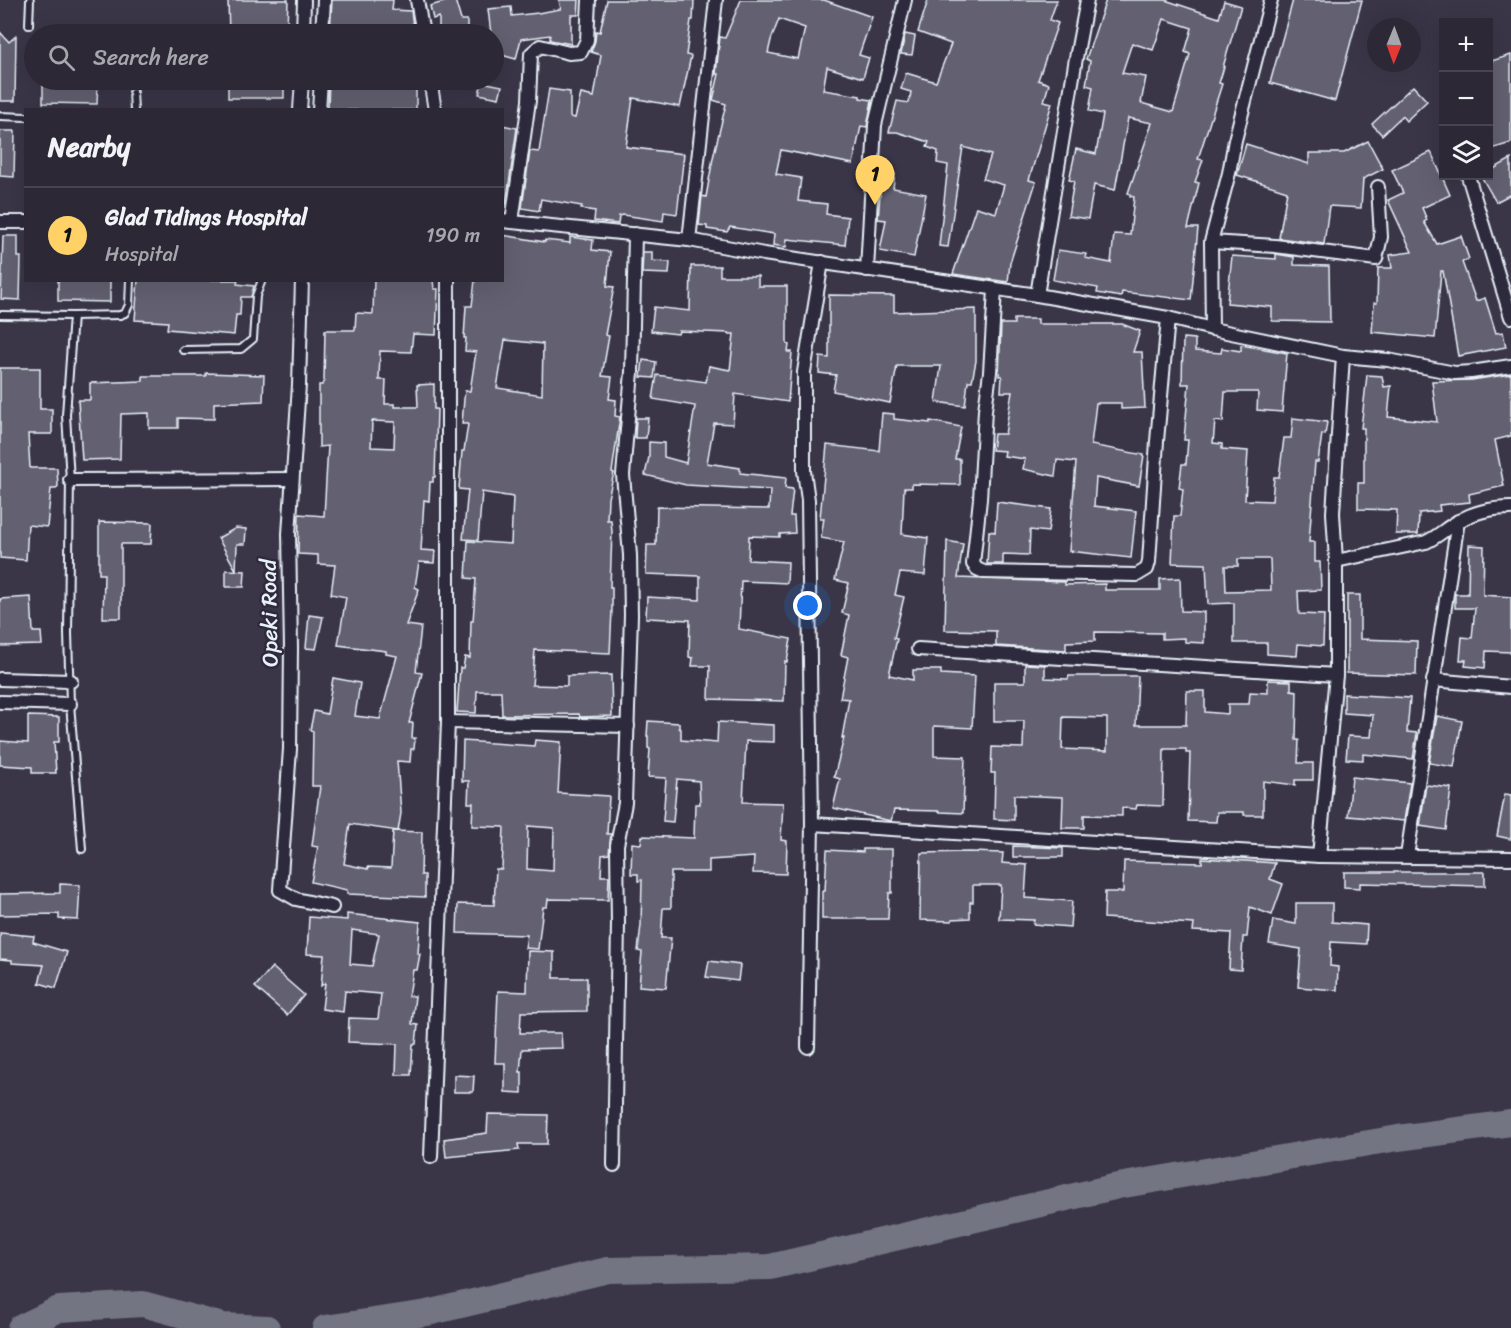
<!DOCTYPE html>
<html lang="en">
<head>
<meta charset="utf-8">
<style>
  :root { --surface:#2c2836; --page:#34303e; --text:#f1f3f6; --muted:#a6a6ad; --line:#484451; --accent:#ffd166 }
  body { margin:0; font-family:Sriracha,sans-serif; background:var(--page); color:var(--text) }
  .controls { position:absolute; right:18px; top:18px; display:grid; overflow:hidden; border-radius:0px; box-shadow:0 6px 24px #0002 }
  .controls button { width:54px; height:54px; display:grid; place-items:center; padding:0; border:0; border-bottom:2px solid var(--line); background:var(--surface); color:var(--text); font:30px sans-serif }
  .compass { position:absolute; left:1367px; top:18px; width:54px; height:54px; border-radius:50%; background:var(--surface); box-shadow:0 6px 24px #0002; rotate:181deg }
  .you { position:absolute; left:808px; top:606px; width:21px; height:21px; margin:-15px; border:4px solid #fff; border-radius:50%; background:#1a73e8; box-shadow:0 0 0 9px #1a73e833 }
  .badge { display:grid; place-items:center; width:39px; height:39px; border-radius:50%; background:var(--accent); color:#111; font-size:20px; font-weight:700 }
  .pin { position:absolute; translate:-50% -50px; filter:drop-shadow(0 2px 3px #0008) }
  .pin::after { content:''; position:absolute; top:32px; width:21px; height:18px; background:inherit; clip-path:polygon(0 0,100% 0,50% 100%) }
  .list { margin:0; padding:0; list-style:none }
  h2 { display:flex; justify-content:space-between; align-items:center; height:78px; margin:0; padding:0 24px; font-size:26px }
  h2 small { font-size:20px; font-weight:400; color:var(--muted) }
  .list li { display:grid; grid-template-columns:39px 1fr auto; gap:18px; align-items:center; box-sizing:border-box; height:96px; padding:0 24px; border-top:2px solid var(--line) }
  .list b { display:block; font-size:22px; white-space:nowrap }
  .list p { margin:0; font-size:20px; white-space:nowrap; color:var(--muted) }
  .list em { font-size:20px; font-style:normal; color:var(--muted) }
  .icon { flex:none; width:33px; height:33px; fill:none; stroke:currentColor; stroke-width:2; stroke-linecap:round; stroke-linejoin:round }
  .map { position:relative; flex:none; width:1511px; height:1328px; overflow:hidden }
  .search { position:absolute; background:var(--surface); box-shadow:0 6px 24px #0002; left:24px; top:24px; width:480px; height:66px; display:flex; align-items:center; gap:15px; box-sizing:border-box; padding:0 21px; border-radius:33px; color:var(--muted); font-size:22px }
  .panel { position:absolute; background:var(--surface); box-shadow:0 6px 24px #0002; left:24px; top:108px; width:480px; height:174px; border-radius:0px }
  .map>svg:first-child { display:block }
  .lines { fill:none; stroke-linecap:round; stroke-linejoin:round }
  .river { stroke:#737482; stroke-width:26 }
  .building { fill:#636171; stroke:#e8f1f8; stroke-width:1.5; fill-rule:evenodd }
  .service-casing { stroke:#e8f1f8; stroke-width:10 }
  .minor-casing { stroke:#e8f1f8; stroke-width:16 }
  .service { stroke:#2f2a3d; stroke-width:6 }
  .minor { stroke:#2f2a3d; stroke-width:12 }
  .labels { text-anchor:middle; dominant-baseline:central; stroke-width:5; stroke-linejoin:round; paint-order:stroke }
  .street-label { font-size:22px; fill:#e8f1f8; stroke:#2f2a3d }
</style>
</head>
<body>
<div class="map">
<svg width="1511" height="1328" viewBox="0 0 1511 1328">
  <rect width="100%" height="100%" fill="#3a3648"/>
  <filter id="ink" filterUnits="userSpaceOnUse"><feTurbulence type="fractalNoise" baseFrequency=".0167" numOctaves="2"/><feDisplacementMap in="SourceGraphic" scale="12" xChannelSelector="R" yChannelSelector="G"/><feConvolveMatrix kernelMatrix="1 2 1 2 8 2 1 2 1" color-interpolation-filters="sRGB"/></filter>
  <g filter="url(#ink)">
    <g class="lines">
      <!-- river -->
      <g class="river">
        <polyline points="20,1328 59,1309 143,1304 223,1326 267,1328"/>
        <polyline points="325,1328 427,1313 608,1270 770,1267 1118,1186 1398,1138 1511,1123"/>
      </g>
    </g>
    <!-- building -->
    <g class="building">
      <polygon points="228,0 288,0 287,27 274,27 274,34 229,34"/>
      <polygon points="332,0 393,0 392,10 411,11 414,34 336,34 336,32 330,32"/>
      <polygon points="451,0 455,0 461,20 467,20 467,34 439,34 439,17 433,19 430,6"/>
      <polygon points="559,0 579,0 578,15 571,15 571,44 550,40 550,35 521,39 516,59 494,53 494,34 491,34 488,9 511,7 512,16 538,13 561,9"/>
      <polygon points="607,0 694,0 693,20 691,20 686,55 691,56 680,107 633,98 626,147 684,154 677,214 664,212 663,221 623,215 619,216 618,224 594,221 595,211 581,209 582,206 541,199 539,211 522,208 530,151 539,152 549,89 570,92 570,117 575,118 581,94 594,97 601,55 591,52 595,41 596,31 600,32"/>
      <path d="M 741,0 L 824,0 L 872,17 L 859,55 L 869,58 L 863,78 L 827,67 L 823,90 L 860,96 L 860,98 L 872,100 L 867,127 L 861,126 L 853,164 L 781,150 L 776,174 L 801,178 L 798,201 L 827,204 L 826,214 L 848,217 L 845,245 L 787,239 L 786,247 L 773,245 L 774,234 L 730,227 L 727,232 L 707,229 L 707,226 L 699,225 L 702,196 L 706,197 L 713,158 L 726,104 L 713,100 L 719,74 L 716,74 L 720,37 L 725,38 ZM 779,19 L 805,28 L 798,59 L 768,53 L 771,40 Z"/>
      <polygon points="928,0 1057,0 1050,20 1058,23 1038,80 1049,84 1044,101 1052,103 1029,180 1036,182 1010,263 1008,282 953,274 976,207 996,213 1004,185 983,179 991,155 963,147 948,247 939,246 948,165 937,163 938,151 927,147 929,142 897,132 889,132 897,101 909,103 911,92 901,89 906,73 936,82 951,44 918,32"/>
      <path d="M 1106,0 L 1165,0 L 1219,18 L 1224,1 L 1241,6 L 1223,67 L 1224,67 L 1219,83 L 1222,84 L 1198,159 L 1203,160 L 1195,182 L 1199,183 L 1188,228 L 1198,228 L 1191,300 L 1122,292 L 1121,297 L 1097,293 L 1098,288 L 1053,280 L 1058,250 L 1086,254 L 1085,258 L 1111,263 L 1114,234 L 1130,235 L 1134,197 L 1130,196 L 1130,194 L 1128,193 L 1152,123 L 1128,118 L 1115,190 L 1094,185 L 1088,219 L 1068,216 L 1074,181 L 1069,180 L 1076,149 L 1096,154 L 1103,114 L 1089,111 L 1093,87 L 1086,85 L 1090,61 L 1086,59 ZM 1164,19 L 1192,28 L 1185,52 L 1190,54 L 1173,112 L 1141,103 L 1146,77 L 1122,73 L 1132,43 L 1153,50 Z"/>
      <polygon points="1293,0 1362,0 1335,101 1270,83"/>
      <polygon points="0,32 9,42 16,36 15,101 0,101"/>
      <polygon points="905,34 915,36 912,55 901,54"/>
      <polygon points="1511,55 1511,143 1488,150 1488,62"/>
      <polygon points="43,80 98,80 97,104 43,103"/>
      <rect x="228" y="80" width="56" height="18"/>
      <polygon points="329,80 416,80 416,110 328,110"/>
      <polygon points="482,82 502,86 499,98 479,94"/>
      <polygon points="1413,86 1427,101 1406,121 1402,116 1382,135 1372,124"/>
      <polygon points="502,125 517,128 506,204 502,203"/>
      <polygon points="0,131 15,131 14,177 0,176"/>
      <polygon points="1368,141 1383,169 1363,179 1361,208 1329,206 1324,244 1279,238 1287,191 1237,175 1246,144 1309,164 1309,153 1344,153"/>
      <polygon points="1431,152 1450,195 1422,208 1427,220 1424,222 1437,244 1461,236 1469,259 1462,262 1476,301 1485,298 1496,333 1503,332 1506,347 1458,356 1443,271 1441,271 1435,338 1372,332 1374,303 1377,303 1378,268 1392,268 1390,255 1412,252 1388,200 1403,193 1392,170"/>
      <polygon points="1511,159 1511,194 1496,202 1481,176 1488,176 1488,172"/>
      <polygon points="882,172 895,174 893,188 926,194 914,257 880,251 886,220 878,219"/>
      <path d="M 502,235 L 545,242 L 545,240 L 570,243 L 570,237 L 593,240 L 592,250 L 610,252 L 607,286 L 614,287 L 605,335 L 609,336 L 602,376 L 612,377 L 609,399 L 616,400 L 615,416 L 620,417 L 612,472 L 614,473 L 608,498 L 607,520 L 611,520 L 612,532 L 610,587 L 612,587 L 612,610 L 610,653 L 535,650 L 532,685 L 567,686 L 567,676 L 611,675 L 612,716 L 580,717 L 579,714 L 502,715 L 501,691 L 477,691 L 476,713 L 457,712 L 460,668 L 463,668 L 465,657 L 470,658 L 471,621 L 473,621 L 476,579 L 466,578 L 468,541 L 511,544 L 513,497 L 482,492 L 478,540 L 463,539 L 468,490 L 459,489 L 462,451 L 464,451 L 468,424 L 462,424 L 464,399 L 465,391 L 470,391 L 476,352 L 465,351 L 466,338 L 464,338 L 466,306 L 472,306 L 475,280 L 502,280 ZM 505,340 L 543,344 L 542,395 L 497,388 Z"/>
      <polygon points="3,236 18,236 18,257 21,257 20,300 1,299"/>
      <polygon points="643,252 652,252 652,261 670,262 669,274 642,273"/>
      <polygon points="1276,254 1294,257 1294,265 1329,266 1330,322 1272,321 1272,307 1227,303 1232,256 1276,259"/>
      <polygon points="691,266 720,266 720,276 758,276 758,286 787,286 787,344 789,345 788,352 792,352 788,402 735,394 733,424 714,423 707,463 740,468 740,473 786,478 785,488 793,489 790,516 794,516 795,533 780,534 780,537 749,536 748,560 788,562 787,583 741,581 739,629 791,639 787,662 785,661 784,701 709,699 710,666 692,666 693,658 689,657 690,620 646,618 647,597 700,600 700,576 646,574 647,545 656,545 657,507 769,509 770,490 686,485 645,475 649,457 649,442 664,443 664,457 686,463 695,406 653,399 657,375 706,382 709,366 730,370 734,334 729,334 729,333 679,331 678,334 651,331 654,307 690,311"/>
      <polygon points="58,280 110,280 110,302 58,301"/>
      <polygon points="138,280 238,280 237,284 254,286 251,297 241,297 240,315 236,315 234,335 167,329 168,322 135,320"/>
      <path d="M 374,280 L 433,280 L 434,289 L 438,289 L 436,335 L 413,334 L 411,352 L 380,351 L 379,380 L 386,380 L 385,404 L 395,404 L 395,407 L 418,407 L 417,385 L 434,384 L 434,409 L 437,409 L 435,477 L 433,477 L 433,482 L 430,482 L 429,501 L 424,500 L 421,550 L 435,551 L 434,563 L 419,562 L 415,587 L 419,589 L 406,625 L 421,627 L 416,672 L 422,673 L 409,723 L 413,723 L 412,738 L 415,738 L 414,749 L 411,749 L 410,762 L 397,761 L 401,813 L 398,831 L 350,824 L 344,864 L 368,869 L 368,867 L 391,868 L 393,831 L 422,832 L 421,875 L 425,875 L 425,897 L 347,894 L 347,890 L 311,882 L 318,847 L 312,846 L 320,786 L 312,786 L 313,731 L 310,730 L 314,711 L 327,714 L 333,678 L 360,683 L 355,716 L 380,719 L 397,656 L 386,654 L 386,651 L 338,645 L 346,597 L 331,594 L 335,565 L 318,564 L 318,555 L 298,554 L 299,514 L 324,516 L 328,446 L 319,447 L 319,385 L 322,385 L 324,381 L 325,330 L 355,330 L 356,313 L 373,314 ZM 372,421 L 395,422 L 394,448 L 371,447 Z"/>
      <polygon points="829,295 894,296 894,312 976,309 976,361 972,381 968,381 965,406 936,402 941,366 897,366 890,403 833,391 836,375 819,373 820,357 829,358"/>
      <polygon points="1014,319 1038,319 1038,324 1122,324 1140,331 1133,352 1142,352 1145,408 1121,409 1121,403 1096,403 1091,445 1144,455 1139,486 1096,478 1094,506 1136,511 1131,558 1069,551 1076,462 1057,460 1055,476 1023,469 1025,459 1004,456 1005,451 992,450 994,434 1005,434 1012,392 1001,392 1002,376 999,376 1001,324 1014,324"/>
      <path d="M 1183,338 L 1195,339 L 1195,351 L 1221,353 L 1222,348 L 1241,351 L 1241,345 L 1287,353 L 1282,412 L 1257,410 L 1258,392 L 1225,392 L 1223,422 L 1215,421 L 1213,443 L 1222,444 L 1222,449 L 1248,451 L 1245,500 L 1272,501 L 1274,477 L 1279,477 L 1284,438 L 1291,438 L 1293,418 L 1327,422 L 1325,435 L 1322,434 L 1318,462 L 1315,462 L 1309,542 L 1315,542 L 1315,562 L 1320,562 L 1321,590 L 1298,591 L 1299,614 L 1324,615 L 1323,646 L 1298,644 L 1297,656 L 1267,654 L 1267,643 L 1234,643 L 1234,603 L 1208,604 L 1206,564 L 1172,563 L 1174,516 L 1180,516 L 1183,489 L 1179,488 L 1182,464 L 1186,464 L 1188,440 L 1184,440 L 1189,384 L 1182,384 ZM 1238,559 L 1270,559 L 1271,590 L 1226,591 L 1225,566 L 1238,566 Z"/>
      <polygon points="643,360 656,362 654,378 641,377"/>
      <polygon points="0,368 40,368 40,409 52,409 52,434 28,434 30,468 57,468 58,486 56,489 51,489 47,527 28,525 26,560 0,558"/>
      <polygon points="206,373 264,375 263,401 214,403 214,419 178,418 178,428 149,428 149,413 121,414 120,459 82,460 78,400 90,400 90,383 143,381 143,376 206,376"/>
      <polygon points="1511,374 1511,436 1495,440 1504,486 1469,494 1470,502 1439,505 1440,511 1419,513 1418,534 1396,534 1397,510 1358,509 1358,483 1364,483 1364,428 1361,428 1367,375 1382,376 1384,387 1391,386 1388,417 1437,422 1432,381 1472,380"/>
      <polygon points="882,413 894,414 894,419 930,423 930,421 961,427 955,459 960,459 960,485 912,484 912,488 904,488 902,534 928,538 925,575 900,573 895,595 904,597 894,638 897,639 889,675 913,680 913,670 941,670 941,674 975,676 972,728 934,726 934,756 965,757 963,813 940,812 940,811 894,810 891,821 833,808 840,779 834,777 844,738 842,738 849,699 840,698 848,657 841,655 849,615 842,613 849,583 835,580 844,542 821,538 824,518 820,518 827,445 879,451"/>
      <polygon points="636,418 648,418 646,438 635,438"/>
      <polygon points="997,502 1051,509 1048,532 1030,530 1029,555 1003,554 1003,564 987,564 989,531 995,532"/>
      <polygon points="99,522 152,523 151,544 121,544 121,618 103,618 104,574 99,574"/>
      <polygon points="236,528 246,529 245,544 237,544 236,570 218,538"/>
      <polygon points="947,541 963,544 958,578 1065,582 1065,585 1105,584 1105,590 1160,590 1160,579 1180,578 1181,611 1204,612 1204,643 1185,642 1185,638 1162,639 1162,633 1095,632 1095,641 1066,642 1066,650 996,646 996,631 945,630"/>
      <polygon points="1469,545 1484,546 1483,595 1511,597 1511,652 1486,651 1485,668 1465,666 1466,660 1460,660 1462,637 1472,638 1475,608 1455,608 1455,594 1468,594"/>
      <polygon points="226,570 245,571 244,587 226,587"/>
      <polygon points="1347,595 1360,595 1360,639 1417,641 1416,675 1347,673"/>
      <polygon points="31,597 33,632 41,632 42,645 0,646 0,599"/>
      <polygon points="309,615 323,617 316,649 306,648"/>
      <path d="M 1025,664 L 1045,665 L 1045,678 L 1068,679 L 1069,676 L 1138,676 L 1136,725 L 1186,725 L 1187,691 L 1205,691 L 1205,712 L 1228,714 L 1228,704 L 1249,704 L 1250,692 L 1268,693 L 1268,680 L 1291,681 L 1291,690 L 1297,691 L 1296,740 L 1299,740 L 1298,763 L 1313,763 L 1313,780 L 1295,780 L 1295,785 L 1263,781 L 1263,815 L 1244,815 L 1244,812 L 1217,812 L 1216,822 L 1188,821 L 1190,753 L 1186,753 L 1186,749 L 1164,749 L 1163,806 L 1137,805 L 1136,809 L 1122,808 L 1122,816 L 1084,815 L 1084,828 L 1062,828 L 1063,797 L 1014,795 L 1014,820 L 994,819 L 995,773 L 991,773 L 992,747 L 1023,748 L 1024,721 L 994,721 L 994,682 L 1025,682 ZM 1063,717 L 1107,718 L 1107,751 L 1062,749 Z"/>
      <polygon points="1344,694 1410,698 1407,732 1417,733 1413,759 1363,754 1363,760 1346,759 1348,736 1371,737 1373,715 1344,713"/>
      <polygon points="28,716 59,717 59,742 54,742 56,773 32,773 32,767 0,765 0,741 28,743"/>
      <polygon points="1437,716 1462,721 1454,767 1429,763"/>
      <polygon points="648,721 679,723 679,728 681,729 681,740 717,743 718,722 774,725 774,742 746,741 743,802 783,803 781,840 787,841 786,874 753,873 754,857 709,860 709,872 671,872 671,908 663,908 661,938 671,938 666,988 639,986 642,952 638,951 641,925 642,880 638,881 638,874 631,874 632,843 641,844 642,836 694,838 695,804 700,804 699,781 677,779 673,822 663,821 666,778 648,777 650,749 648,748 648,736 647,736"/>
      <path d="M 535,740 L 561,742 L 558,793 L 609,796 L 607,834 L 611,834 L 609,854 L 602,855 L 601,876 L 609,876 L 608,900 L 548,899 L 547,907 L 543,907 L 538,949 L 525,948 L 527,935 L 457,933 L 458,904 L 494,905 L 496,869 L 502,869 L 504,827 L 472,826 L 473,803 L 468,803 L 469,781 L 462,781 L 463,741 L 534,746 ZM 528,826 L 554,828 L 553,871 L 527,869 Z"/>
      <polygon points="1352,777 1410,783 1404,821 1348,816"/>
      <polygon points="1426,785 1451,788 1446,830 1420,826"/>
      <polygon points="1505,794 1511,795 1511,839 1497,836"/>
      <polygon points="1013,846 1063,848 1063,857 1013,857"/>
      <polygon points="863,849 892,849 892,893 889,893 888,919 822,919 822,891 825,891 827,850 863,852"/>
      <polygon points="969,852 1003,853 1002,863 1027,865 1025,898 1072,901 1070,927 1033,924 1034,920 999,919 1001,885 973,885 973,902 970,902 970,918 952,919 952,921 920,920 921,853"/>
      <polygon points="1202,858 1275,863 1270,879 1283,884 1272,915 1250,907 1247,937 1243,937 1241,970 1229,969 1231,933 1193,931 1194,924 1104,918 1105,892 1123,892 1124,861 1202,863"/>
      <polygon points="1344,872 1485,872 1485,886 1360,883 1360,888 1344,887"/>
      <polygon points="60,884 80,885 78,920 59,919 59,914 0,915 0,894 60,893"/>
      <polygon points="1296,903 1332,903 1332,922 1367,925 1366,944 1331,942 1330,966 1338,967 1337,990 1298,987 1301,949 1269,944 1273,920 1296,924"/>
      <path d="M 347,914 L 420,922 L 418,954 L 420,954 L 417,970 L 413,970 L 409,996 L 415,996 L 412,1024 L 418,1025 L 416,1044 L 413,1044 L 411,1075 L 396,1075 L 397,1044 L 348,1042 L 349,1018 L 378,1019 L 381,994 L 345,991 L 343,1012 L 322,1009 L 325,983 L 321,986 L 324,955 L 307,954 L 309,917 L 347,920 ZM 352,930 L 379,934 L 372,966 L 350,964 Z"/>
      <polygon points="0,933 34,936 33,942 67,952 56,988 39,983 44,965 12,963 12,960 0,959"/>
      <polygon points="528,951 554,952 554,978 587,978 587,1011 521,1012 520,1033 561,1033 562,1048 522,1049 520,1072 522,1072 522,1093 505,1092 505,1063 495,1063 498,991 527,992"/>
      <polygon points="709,961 740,965 738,981 706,977"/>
      <polygon points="272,967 304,995 287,1015 255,987"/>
      <polygon points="454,1075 474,1076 473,1092 454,1092"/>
      <polygon points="488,1114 548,1115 547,1144 518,1144 519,1150 446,1157 444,1139 487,1133"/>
    </g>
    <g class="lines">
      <!-- service casing -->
      <g class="service-casing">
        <g id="service">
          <polyline points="29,25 30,0"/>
          <polyline points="133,92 134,110"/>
          <polyline points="0,116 26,117"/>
          <polyline points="0,315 73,316"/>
          <polyline points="183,350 241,349 253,339 256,296 262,280"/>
          <polyline points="82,849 70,704 68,633 70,480 66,415 73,316 120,315 125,313 129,305 130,280"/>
        </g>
      </g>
      <!-- minor casing -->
      <g class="minor-casing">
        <g id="minor">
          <polyline points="417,0 423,34"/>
          <polyline points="303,34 304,0"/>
          <polyline points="322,34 324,0"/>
          <polyline points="430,80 435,110"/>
          <polyline points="300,110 302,80"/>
          <polyline points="319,110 321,80"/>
          <polyline points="1468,176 1511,317"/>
          <polyline points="502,221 689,240 764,254 1037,295 1168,318 1212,329 1343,356 1388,360 1455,373 1471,372 1511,366"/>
          <polyline points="0,222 26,222"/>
          <polyline points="512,222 529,101 531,54 540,46 569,53 581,52 587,40 589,0"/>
          <polyline points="689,240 716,0"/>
          <polyline points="1211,242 1275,246 1376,259 1381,237 1378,187"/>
          <polyline points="867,270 875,125 905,0"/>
          <polyline points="302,280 299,385 289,534 291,648 290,749 280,890 296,899 332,907"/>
          <polyline points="995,290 990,372 985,410 980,499 973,564 977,569 984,572 1137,575 1147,569 1149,562 1157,441 1168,318"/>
          <polyline points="1037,295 1076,58 1087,0"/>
          <polyline points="1212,329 1211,242 1229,173 1235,140 1271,0"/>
          <polyline points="70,480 292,479"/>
          <path d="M 1336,561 L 1426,542 C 1439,536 1447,527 1459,521 C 1474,512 1494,508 1511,508"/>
          <polyline points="918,649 1336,675"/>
          <polyline points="0,679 71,681"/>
          <polyline points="1433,680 1511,687"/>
          <polyline points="0,702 70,704"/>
          <polyline points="448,722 628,726"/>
          <polyline points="812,824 1319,856 1511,858"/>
          <polyline points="1319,856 1336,675 1336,561 1333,513 1343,356"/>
          <polyline points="1407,856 1458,521"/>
          <polyline points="808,1047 812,824 808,500 804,471 804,372 822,262"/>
          <polyline points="431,1157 448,722 448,280"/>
          <polyline points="614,1165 618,924 617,845 625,803 631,615 630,555 623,475 632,372 635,234"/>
        </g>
      </g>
      <!-- service -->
      <use href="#service" class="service"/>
      <!-- minor -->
      <use href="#minor" class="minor"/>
    </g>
  </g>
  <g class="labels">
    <!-- street labels -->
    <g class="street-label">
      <text transform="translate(269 613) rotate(-91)">Opeki Road</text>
    </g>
  </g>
</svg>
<div class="controls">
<button>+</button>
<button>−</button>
<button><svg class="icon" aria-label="layers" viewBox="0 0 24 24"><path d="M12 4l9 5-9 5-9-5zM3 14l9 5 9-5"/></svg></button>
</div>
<svg class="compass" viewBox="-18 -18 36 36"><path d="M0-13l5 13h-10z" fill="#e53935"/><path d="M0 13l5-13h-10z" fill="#a6a6ad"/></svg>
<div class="you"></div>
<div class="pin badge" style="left:875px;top:205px">1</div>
<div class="search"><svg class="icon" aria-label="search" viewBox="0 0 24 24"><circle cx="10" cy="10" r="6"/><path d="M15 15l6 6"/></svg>Search here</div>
<section class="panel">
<h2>Nearby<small></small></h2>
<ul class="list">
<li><span class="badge">1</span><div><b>Glad Tidings Hospital</b><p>Hospital</p></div><em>190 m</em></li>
</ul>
</section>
</div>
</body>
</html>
